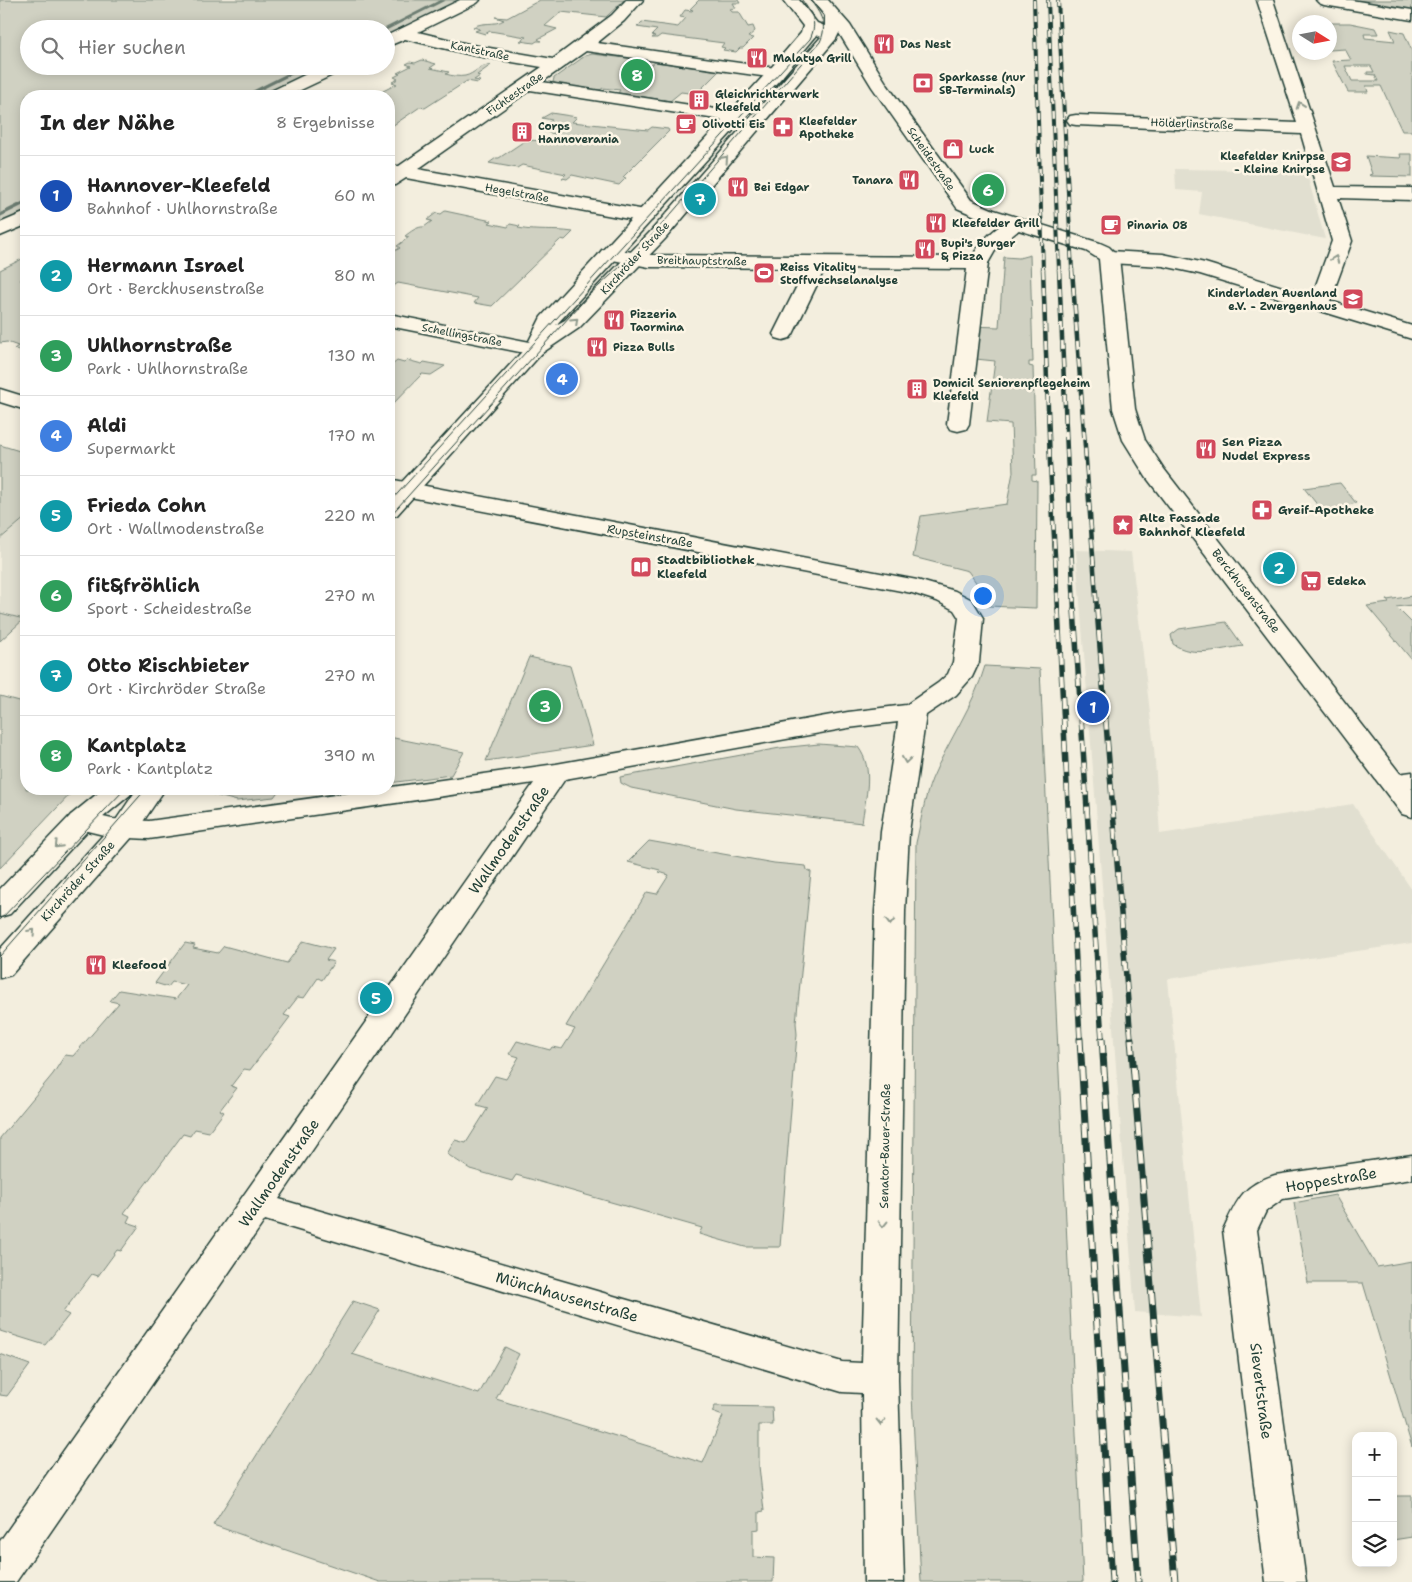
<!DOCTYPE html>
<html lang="de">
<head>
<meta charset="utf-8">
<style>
  :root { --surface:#fff; --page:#f2f2f2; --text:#222; --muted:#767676; --line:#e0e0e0; --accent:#d1495b }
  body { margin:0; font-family:"Shantell Sans",sans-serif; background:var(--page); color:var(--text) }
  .controls { position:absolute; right:15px; bottom:15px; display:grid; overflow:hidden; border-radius:10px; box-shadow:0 2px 12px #0003 }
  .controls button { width:45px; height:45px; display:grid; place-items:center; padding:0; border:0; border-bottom:1px solid var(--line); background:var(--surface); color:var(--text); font:25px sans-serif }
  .compass { position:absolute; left:1292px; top:15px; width:45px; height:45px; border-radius:50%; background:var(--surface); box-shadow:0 2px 12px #0003; rotate:101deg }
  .you { position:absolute; left:982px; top:595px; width:18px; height:18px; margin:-12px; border:4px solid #fff; border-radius:50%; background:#1a73e8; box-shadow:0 0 0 8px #1a73e833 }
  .badge { display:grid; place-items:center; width:32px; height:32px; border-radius:50%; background:var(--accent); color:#fff; font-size:16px; font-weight:700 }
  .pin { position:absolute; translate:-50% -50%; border:2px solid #fff; box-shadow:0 1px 5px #0006 }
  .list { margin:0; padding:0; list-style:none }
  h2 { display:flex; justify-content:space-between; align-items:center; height:65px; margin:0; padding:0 20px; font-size:21px }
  h2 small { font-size:16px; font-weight:400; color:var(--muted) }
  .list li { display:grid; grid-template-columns:32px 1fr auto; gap:15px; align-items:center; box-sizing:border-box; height:80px; padding:0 20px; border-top:1px solid var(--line) }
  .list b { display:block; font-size:19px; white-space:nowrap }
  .list p { margin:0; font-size:16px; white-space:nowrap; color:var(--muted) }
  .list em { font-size:16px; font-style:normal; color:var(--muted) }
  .icon { flex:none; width:28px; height:28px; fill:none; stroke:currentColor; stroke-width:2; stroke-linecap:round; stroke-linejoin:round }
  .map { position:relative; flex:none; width:1412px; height:1582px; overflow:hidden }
  .search { position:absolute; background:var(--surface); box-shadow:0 2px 12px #0003; left:20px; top:20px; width:375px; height:55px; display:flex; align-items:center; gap:12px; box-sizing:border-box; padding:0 18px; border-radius:28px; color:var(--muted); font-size:19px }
  .panel { position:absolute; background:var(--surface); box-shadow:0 2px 12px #0003; left:20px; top:90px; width:375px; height:705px; border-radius:20px }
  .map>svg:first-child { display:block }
  .built { fill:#e1dfd0 }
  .green { fill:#d0d1c2; stroke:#78877b; fill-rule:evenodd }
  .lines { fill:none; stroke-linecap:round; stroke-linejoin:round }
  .stream { fill:#6c7d72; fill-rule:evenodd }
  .street-casing { stroke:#1f3d34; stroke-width:3 }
  .secondary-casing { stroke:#1f3d34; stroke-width:3 }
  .street { fill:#fcf5e5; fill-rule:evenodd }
  .secondary { fill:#fcf5e5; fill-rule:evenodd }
  .tram { stroke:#1f3d34; stroke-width:1 }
  .rail-far3-casing { stroke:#1f3d34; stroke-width:4 }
  .rail-far2-casing { stroke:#1f3d34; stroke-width:4.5 }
  .rail-far1-casing { stroke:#1f3d34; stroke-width:5.5 }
  .rail-casing { stroke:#1f3d34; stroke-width:7 }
  .rail-far3 { stroke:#fcf5e5; stroke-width:2.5; stroke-dasharray:7; stroke-linecap:butt }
  .rail-far2 { stroke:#fcf5e5; stroke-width:3; stroke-dasharray:9; stroke-linecap:butt }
  .rail-far1 { stroke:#fcf5e5; stroke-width:4; stroke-dasharray:11; stroke-linecap:butt }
  .rail { stroke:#fcf5e5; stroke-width:5; stroke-dasharray:14; stroke-linecap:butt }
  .oneway { stroke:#8e998c }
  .labels { text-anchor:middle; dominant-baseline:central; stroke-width:5; stroke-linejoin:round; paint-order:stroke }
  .far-poi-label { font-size:11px; font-weight:bold; fill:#1f3d34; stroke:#fcf5e5; text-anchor:start }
  .far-street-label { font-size:11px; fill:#1f3d34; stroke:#fcf5e5 }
  .poi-label { font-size:12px; font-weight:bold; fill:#1f3d34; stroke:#fcf5e5; text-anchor:start }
  .street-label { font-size:12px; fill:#1f3d34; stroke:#fcf5e5 }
  .near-street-label { font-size:15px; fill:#1f3d34; stroke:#fcf5e5 }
</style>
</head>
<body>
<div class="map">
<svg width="1412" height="1582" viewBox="0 0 1412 1582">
  <rect width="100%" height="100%" fill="#f3eede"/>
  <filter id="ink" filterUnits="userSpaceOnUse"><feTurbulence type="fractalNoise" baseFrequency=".02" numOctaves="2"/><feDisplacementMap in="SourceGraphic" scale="10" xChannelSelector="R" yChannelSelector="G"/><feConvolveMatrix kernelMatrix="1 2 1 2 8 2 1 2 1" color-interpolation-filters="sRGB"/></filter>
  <g filter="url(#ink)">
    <!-- built -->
    <g class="built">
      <polygon points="1175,169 1306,171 1325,239 1199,214 1202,192 1176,190"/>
      <polygon points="26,517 26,619 0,613 0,539"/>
      <polygon points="1076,550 1131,552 1154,747 1160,834 1353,804 1412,890 1412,943 1168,979 1201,1317 1135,1312"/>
    </g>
    <!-- green -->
    <g class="green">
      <polygon points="0,0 472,0 386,42 386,29 29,29 29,66 337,66 275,96 26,96 26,218 0,230"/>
      <path d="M 540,0 L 624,0 L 606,17 L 561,12 L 545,26 L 557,29 L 538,39 L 541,41 L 537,41 L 534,43 L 520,41 L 526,37 L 490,31 L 485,34 L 475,31 L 480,29 L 473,27 C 484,21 494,26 504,20 L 495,17 L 507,18 Z"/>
      <polygon points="699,0 738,0 740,3 733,3 736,8 730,9 732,12 739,12 748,27 753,26 755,31 748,37 753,38 743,48 740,48 736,52 723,50 725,48 721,47 724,43 661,35 657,38 652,38 655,36 652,35 657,30 637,27 642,22 678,27 686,18 680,17 685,10 692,11 693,10 690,9"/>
      <polygon points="1324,0 1412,0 1412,15"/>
      <path d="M 1330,23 L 1350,23 L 1375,28 L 1378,34 L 1364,34 L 1365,38 L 1395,41 L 1390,30 L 1404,33 L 1412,51 L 1412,131 L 1402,131 L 1381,86 L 1366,86 L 1368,92 L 1348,92 L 1332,61 L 1351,60 L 1345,49 L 1330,50 ZM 1345,66 L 1371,66 L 1374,72 L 1367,72 L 1367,74 L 1375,75 L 1378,81 L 1352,81 Z"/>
      <polygon points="592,54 634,59 632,62 651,65 655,62 719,71 696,94 681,92 670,101 618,93 620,90 603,88 600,90 559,85 553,82 554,78 585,56"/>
      <path d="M 422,60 L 436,64 L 430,68 L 449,72 L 446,74 C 452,76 459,77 465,76 C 475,74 480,64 491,65 L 477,75 L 480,76 L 474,80 L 480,81 L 478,83 L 467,81 L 425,108 L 420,107 L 389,128 L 389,96 L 367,96 L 368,95 L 371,93 L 377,94 L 397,84 L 392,82 L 398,79 L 394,77 L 400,74 L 397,73 L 411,66 L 406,64 L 410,62 L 415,63 Z"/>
      <polygon points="551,113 577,117 572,122 648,130 652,127 668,129 669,131 623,177 626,178 619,185 572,175 567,179 562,178 566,174 522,165 517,168 489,163 496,158 499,158 526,140 546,141 555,134 542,131 545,129 542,128 552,120 542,118"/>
      <polygon points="1400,154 1412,154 1412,177 1370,176 1369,175 1372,174 1366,156 1401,158"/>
      <path d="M 445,211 L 492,221 L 489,223 L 508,227 L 510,224 L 520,226 L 518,228 C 538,232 553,229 573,232 L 565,240 L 561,239 L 492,306 L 474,303 L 478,298 L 398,283 L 389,289 L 389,254 L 400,248 L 397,246 L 409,237 L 405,236 C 410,232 418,226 424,227 L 432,221 L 427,220 L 436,213 L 441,214 Z"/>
      <polygon points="1030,255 1033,362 1029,362 1029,366 1033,367 1036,475 1032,475 1032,480 1037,481 1036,608 987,606 982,591 968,571 913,557 921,516 1007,504 1013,472 1011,424 987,422 995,361 966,358 971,326 999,327 1004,257 1019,258"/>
      <polygon points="26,257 26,276 20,280 26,282 26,352 14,349 18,346 7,342 0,343 0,270"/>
      <polygon points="407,360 422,364 424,362 445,366 431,375 422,374 389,408 389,365 392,365 397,361 404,363"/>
      <polygon points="0,445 26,453 24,455 26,456 26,517 0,539"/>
      <polygon points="1340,483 1356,503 1323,512 1304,488"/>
      <polygon points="1412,596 1412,605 1396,607 1412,623 1412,660 1367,606 1389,603 1387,600"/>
      <polygon points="0,613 24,619 0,641"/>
      <path d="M 1226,622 L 1243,646 C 1220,649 1193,658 1173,644 L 1171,635 L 1179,629 Z"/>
      <polygon points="529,657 570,666 593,745 486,761"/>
      <path d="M 985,666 L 1040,669 L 1083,1582 L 921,1582 L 912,1395 L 916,843 C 921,822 924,799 932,779 C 948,741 974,705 985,666 Z"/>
      <polygon points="0,696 26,703 26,789 75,789 0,868"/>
      <polygon points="389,737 464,752 451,775 389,783"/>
      <path d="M 819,744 L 858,747 C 875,769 865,798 862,823 L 736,809 L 631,788 L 621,783 L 620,777 L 780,748 Z"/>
      <polygon points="192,789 280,789 274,797 237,801"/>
      <polygon points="649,841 774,863 806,866 807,870 811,872 796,1023 797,1034 780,1247 745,1247 699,1234 702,1228 516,1175 512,1181 470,1169 447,1154 455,1140 466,1143 488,1108 477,1105 495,1076 506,1079 519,1057 509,1054 517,1041 550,1050 552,1047 562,1049 575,1029 566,1026 647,892 657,894 669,875 659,872 660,870 628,862"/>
      <polygon points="303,941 334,949 326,960 334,962 322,980 318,978 304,998 298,997 284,1015 290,1017 250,1070 244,1069 231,1086 237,1088 220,1110 224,1112 209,1132 195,1129 190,1136 183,1134 124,1213 130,1216 127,1222 139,1226 121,1251 117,1250 98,1276 92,1274 63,1312 69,1315 45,1345 0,1331 0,1138 53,1074 65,1055 73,1056 119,1003 110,1001 119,990 176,999 187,985 172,982 168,987 155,983 185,943 195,945 193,948 218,953 224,946 287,963"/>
      <polygon points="1335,1195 1377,1267 1412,1261 1412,1447 1363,1283 1308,1283 1294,1203"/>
      <polygon points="353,1301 380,1310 352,1354 479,1394 505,1347 519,1354 496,1399 703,1463 723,1416 712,1412 715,1406 772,1407 773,1425 759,1425 759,1466 764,1511 759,1512 759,1529 753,1530 753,1557 774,1558 773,1582 380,1582 213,1525"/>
      <polygon points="0,1354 30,1365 7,1396 0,1395"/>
      <polygon points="1393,1496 1412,1496 1412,1537 1393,1540"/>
    </g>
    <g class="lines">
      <!-- stream -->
      <g class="stream">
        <polygon points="440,0 446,0 387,30 386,29 383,29"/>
        <polygon points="302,66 309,66 249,96 242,96"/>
        <polygon points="26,200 26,204 0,217 0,213"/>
      </g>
      <!-- street casing -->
      <g class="street-casing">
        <g id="street">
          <polygon points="460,0 480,0 477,3 418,32 472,45 553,59 612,15 626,0 643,0 624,21 597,43 776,68 782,69 784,73 782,77 776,78 586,51 542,82 735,112 741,113 744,117 741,121 735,122 530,90 418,169 645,210 652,212 654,216 652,220 645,222 406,178 395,185 389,186 389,166 399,166 542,67 472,55 405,39 386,47 386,36"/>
          <polygon points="1257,0 1273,0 1335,187 1412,188 1412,200 1338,198 1352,241 1330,301 1412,326 1412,339 1200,274 1163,266 1109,263 1102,261 1099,257 1102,253 1109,251 1163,254 1205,263 1312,296 1332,241 1301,134 1076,125 1070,124 1067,120 1070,116 1076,115 1297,123"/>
          <polygon points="1316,0 1351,0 1412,10 1412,20 1324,5 1319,3"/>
          <polygon points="323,66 345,66 343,70 288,96 267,96 269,92"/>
          <polygon points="26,212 26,225 0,236 0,223"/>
          <path d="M 1017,218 L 1024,220 L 1026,224 L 996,249 L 988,263 L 969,424 L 966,429 L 958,431 L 950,429 L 947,424 L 967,269 L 825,268 L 793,334 L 790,338 L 783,340 L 776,338 L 773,334 L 806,268 L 649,267 L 602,258 L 599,254 L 602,250 L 609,248 L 649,255 L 972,257 C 981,241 998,223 1017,218 Z"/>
          <polygon points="389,314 535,343 542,345 545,349 542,353 535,355 389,326"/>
          <polygon points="0,389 26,397 26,410 0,402"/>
          <path d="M 389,479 L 917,580 L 955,591 L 972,600 L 983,618 L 979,662 L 972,677 L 956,695 L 926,715 L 909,832 L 905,911 L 898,1379 L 904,1582 L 864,1582 L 862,1393 L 842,1392 L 265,1220 L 16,1582 L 0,1582 L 0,1541 L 534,783 L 149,839 L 112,837 L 71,827 L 67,821 L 71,815 L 81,812 L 112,819 L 149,821 L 556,764 L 848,712 L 906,705 L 938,683 L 948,674 L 953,662 L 959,618 L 954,610 L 937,601 L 912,593 L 389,493 ZM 898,722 L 881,832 L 875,911 L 862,1363 L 842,1362 L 279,1199 L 565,779 L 848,728 Z"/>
          <polygon points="1412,772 1412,788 1393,790 1383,788 1379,782 1383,776"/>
          <path d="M 1412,1155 L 1412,1179 L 1283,1199 L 1266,1211 L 1257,1230 L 1306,1582 L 1266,1582 L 1223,1230 C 1237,1201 1241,1186 1275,1175 Z"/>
        </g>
      </g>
      <!-- secondary casing -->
      <g class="secondary-casing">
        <g id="secondary">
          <path d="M 783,0 L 799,0 L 817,23 L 825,26 L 825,16 L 812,0 L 828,0 L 850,25 L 888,86 L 971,200 L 994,210 L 1100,243 L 1109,247 L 1119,257 L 1135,409 L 1145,440 L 1164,469 L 1412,789 L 1412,817 L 1402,814 L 1146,477 L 1123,440 L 1113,409 L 1099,259 L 1086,251 L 980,218 L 957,208 L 872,87 L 839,33 L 836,39 L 665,239 L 579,328 L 542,353 L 397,515 L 389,517 L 389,496 L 530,343 L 529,341 L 541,317 L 770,69 L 801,33 L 803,26 ZM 817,35 L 821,37 L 651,231 L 565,320 L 556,325 L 782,77 Z"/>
          <polygon points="103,789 134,789 130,795 91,827 10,914 0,917 0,889 71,815"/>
          <polygon points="137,789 165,789 134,835 11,975 0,978 0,949 114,823"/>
        </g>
      </g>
      <!-- street -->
      <use href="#street" class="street"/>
      <!-- secondary -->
      <use href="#secondary" class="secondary"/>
      <!-- tram -->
      <g class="tram">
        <path d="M 389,503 L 810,39 C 818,22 812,14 802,0"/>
        <path d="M 389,517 L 589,295 L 631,257 L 658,229 L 820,42 C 828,25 821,14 810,0"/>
        <polyline points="0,920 125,789"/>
        <polyline points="0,956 146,789"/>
      </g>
      <!-- rail-far3 casing -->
      <g class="rail-far3-casing">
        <g id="rail-far3">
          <polyline points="1034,0 1043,270"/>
          <polyline points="1048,0 1059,270"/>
          <polyline points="1058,0 1072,270"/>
        </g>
      </g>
      <!-- rail-far2 casing -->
      <g class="rail-far2-casing">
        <g id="rail-far2">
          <polyline points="1043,269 1050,464 1058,610"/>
          <polyline points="1059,269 1074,610"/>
          <polyline points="1072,269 1097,610"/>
        </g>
      </g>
      <!-- rail-far1 casing -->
      <g class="rail-far1-casing">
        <g id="rail-far1">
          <polyline points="1058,609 1080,1040"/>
          <polyline points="1074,609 1102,1040"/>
          <polyline points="1097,609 1131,1040"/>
        </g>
      </g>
      <!-- rail casing -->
      <g class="rail-casing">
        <g id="rail">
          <polyline points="1080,1039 1112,1582"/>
          <polyline points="1102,1039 1138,1582"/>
          <polyline points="1131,1039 1175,1582"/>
        </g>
      </g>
      <!-- rail-far3 -->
      <use href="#rail-far3" class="rail-far3"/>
      <!-- rail-far2 -->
      <use href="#rail-far2" class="rail-far2"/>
      <!-- rail-far1 -->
      <use href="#rail-far1" class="rail-far1"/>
      <!-- rail -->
      <use href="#rail" class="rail"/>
    </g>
    <!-- one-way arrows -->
    <defs><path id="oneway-chevron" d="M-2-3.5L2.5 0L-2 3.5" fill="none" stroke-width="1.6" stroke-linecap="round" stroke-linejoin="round" transform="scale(1.25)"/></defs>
    <g class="oneway">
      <use href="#oneway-chevron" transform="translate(1300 105) rotate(-109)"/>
      <use href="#oneway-chevron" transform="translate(725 159) rotate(-48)"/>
      <use href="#oneway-chevron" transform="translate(1335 259) rotate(-69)"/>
      <use href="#oneway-chevron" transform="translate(575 321) rotate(-43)"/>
      <use href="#oneway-chevron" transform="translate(906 760) rotate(98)"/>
      <use href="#oneway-chevron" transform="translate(58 845) rotate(134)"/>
      <use href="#oneway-chevron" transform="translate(890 922) rotate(91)"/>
      <use href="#oneway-chevron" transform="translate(32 932) rotate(-48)"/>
      <use href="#oneway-chevron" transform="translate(883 1224) rotate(91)"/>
      <use href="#oneway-chevron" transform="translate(881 1422) rotate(89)"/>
    </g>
  </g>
  <!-- icons -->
  <defs>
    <g id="restaurant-square" transform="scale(1.125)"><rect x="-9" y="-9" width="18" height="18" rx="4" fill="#d1495b" stroke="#fcf5e5"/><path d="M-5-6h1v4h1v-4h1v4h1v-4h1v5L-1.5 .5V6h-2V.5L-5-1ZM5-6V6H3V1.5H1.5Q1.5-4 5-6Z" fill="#fff"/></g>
    <g id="bank-square" transform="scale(1.125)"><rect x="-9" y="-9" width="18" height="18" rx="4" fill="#d1495b" stroke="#fcf5e5"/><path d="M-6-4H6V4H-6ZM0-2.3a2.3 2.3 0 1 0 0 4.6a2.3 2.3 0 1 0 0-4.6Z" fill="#fff"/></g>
    <g id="building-square" transform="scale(1.125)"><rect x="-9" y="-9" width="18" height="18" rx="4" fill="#d1495b" stroke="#fcf5e5"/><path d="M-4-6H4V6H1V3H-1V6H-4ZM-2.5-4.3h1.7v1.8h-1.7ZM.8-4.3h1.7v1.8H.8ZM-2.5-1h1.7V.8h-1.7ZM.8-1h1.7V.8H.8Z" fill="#fff"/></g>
    <g id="cafe-square" transform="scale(1.125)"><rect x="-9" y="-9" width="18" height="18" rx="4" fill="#d1495b" stroke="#fcf5e5"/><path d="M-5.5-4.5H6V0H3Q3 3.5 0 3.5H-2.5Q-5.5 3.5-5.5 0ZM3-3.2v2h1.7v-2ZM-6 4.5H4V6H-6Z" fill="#fff"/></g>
    <g id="pharmacy-square" transform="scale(1.125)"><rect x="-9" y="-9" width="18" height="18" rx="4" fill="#d1495b" stroke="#fcf5e5"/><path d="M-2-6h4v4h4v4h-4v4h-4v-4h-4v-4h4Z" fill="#fff"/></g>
    <g id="shop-square" transform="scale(1.125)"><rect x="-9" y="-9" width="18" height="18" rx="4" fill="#d1495b" stroke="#fcf5e5"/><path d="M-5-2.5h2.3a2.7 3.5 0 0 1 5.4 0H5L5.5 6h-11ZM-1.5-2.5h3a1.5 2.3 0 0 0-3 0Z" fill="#fff"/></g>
    <g id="school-square" transform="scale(1.125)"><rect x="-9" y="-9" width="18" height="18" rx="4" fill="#d1495b" stroke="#fcf5e5"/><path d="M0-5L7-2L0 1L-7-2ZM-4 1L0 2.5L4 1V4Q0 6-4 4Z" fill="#fff"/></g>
    <g id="stadium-square" transform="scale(1.125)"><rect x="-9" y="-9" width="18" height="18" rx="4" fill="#d1495b" stroke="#fcf5e5"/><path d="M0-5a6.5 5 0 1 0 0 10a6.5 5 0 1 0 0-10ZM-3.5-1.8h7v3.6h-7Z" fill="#fff"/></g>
    <g id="sight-square" transform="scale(1.125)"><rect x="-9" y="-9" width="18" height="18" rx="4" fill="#d1495b" stroke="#fcf5e5"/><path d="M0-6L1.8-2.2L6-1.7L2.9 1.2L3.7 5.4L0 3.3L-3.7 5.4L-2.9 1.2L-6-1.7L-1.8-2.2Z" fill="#fff"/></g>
    <g id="library-square" transform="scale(1.125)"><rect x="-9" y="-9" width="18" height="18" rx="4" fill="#d1495b" stroke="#fcf5e5"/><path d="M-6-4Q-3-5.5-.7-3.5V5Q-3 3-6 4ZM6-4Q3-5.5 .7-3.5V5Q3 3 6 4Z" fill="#fff"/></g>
    <g id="supermarket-square" transform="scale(1.125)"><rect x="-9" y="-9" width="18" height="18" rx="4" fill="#d1495b" stroke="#fcf5e5"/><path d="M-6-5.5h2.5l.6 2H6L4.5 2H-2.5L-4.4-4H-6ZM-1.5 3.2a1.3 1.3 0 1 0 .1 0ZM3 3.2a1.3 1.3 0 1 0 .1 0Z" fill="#fff"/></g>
  </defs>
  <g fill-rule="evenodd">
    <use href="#restaurant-square" x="884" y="44"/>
    <use href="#restaurant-square" x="757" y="58"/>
    <use href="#bank-square" x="923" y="83"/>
    <use href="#building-square" x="699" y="100"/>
    <use href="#cafe-square" x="686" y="124"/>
    <use href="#pharmacy-square" x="783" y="127"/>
    <use href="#building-square" x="522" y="132"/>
    <use href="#shop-square" x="953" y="149"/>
    <use href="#school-square" x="1341" y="162"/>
    <use href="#restaurant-square" x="909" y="180"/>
    <use href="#restaurant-square" x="738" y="187"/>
    <use href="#restaurant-square" x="936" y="223"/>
    <use href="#cafe-square" x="1111" y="225"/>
    <use href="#restaurant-square" x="925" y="249"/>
    <use href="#stadium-square" x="764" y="273"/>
    <use href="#school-square" x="1353" y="299"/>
    <use href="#restaurant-square" x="614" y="320"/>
    <use href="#restaurant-square" x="597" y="347"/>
    <use href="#building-square" x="917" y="389"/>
    <use href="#restaurant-square" x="1206" y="449"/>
    <use href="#pharmacy-square" x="1262" y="510"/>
    <use href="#sight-square" x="1123" y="525"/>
    <use href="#library-square" x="641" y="567"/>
    <use href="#supermarket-square" x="1311" y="581"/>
    <use href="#restaurant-square" x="96" y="965"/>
  </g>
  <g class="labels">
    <!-- far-poi labels -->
    <g class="far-poi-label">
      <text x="900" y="44">Das Nest</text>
      <text x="773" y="58">Malatya Grill</text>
      <text x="939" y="77">Sparkasse (nur<tspan x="939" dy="13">SB-Terminals)</tspan></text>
      <text x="715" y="94">Gleichrichterwerk<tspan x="715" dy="13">Kleefeld</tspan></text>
      <text x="799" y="121">Kleefelder<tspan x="799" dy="13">Apotheke</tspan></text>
      <text x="702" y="124">Olivotti Eis</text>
      <text x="538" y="126">Corps<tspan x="538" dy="13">Hannoverania</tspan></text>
      <text x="969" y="149">Luck</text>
      <text x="1325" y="156" text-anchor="end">Kleefelder Knirpse<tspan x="1325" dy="13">- Kleine Knirpse</tspan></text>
      <text x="893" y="180" text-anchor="end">Tanara</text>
      <text x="754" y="187">Bei Edgar</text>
      <text x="952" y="223">Kleefelder Grill</text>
      <text x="1127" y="225">Pinaria 08</text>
      <text x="941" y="243">Bupi's Burger<tspan x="941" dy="13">&amp; Pizza</tspan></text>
      <text x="780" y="267">Reiss Vitality<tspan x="780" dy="13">Stoffwechselanalyse</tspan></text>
      <text x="1337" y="293" text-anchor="end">Kinderladen Auenland<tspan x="1337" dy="13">e.V. - Zwergenhaus</tspan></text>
      <text x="630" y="314">Pizzeria<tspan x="630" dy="13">Taormina</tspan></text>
      <text x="613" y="347">Pizza Bulls</text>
      <text x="933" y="383">Domicil Seniorenpflegeheim<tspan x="933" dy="13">Kleefeld</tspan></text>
    </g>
    <!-- far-street labels -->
    <g class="far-street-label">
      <text transform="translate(480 51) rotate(12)">Kantstraße</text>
      <text transform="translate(515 94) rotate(-35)">Fichtestraße</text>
      <text transform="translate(1192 124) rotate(2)">Hölderlinstraße</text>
      <text transform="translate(931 159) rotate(55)">Scheidestraße</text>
      <text transform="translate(517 193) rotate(10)">Hegelstraße</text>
      <text transform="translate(635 258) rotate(-47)">Kirchröder Straße</text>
      <text transform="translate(702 261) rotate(1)">Breithauptstraße</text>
      <text transform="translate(462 335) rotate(11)">Schellingstraße</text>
    </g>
    <!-- poi labels -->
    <g class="poi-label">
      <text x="1222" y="442">Sen Pizza<tspan x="1222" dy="14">Nudel Express</tspan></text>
      <text x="1278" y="510">Greif-Apotheke</text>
      <text x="1139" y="518">Alte Fassade<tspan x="1139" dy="14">Bahnhof Kleefeld</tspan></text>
      <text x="657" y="560">Stadtbibliothek<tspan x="657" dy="14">Kleefeld</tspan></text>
      <text x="1327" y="581">Edeka</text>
      <text x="112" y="965">Kleefood</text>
    </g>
    <!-- street labels -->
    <g class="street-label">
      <text transform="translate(650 536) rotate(10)">Rupsteinstraße</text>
      <text transform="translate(1246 591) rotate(52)">Berckhusenstraße</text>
      <text transform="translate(78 881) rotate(-48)">Kirchröder Straße</text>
      <text transform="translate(885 1146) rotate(-89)">Senator-Bauer-Straße</text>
    </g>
    <!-- near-street labels -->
    <g class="near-street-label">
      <text transform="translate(509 840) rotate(-55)">Wallmodenstraße</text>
      <text transform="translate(279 1173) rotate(-55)">Wallmodenstraße</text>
      <text transform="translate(1331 1180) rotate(-9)">Hoppestraße</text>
      <text transform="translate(567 1297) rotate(16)">Münchhausenstraße</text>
      <text transform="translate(1261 1391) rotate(83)">Sievertstraße</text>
    </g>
  </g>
</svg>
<div class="controls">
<button>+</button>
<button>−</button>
<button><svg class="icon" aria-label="layers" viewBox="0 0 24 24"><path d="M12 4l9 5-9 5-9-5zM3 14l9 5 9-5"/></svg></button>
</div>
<svg class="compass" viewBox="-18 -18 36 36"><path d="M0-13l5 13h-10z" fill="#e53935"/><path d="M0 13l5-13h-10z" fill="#767676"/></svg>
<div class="you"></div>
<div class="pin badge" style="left:1093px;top:707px;background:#1a4fb4">1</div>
<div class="pin badge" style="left:1279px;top:568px;background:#0f9aa8">2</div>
<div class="pin badge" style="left:545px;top:706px;background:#2e9e5b">3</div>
<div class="pin badge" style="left:562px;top:379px;background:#3f7fe0">4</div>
<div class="pin badge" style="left:376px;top:998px;background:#0f9aa8">5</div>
<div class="pin badge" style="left:988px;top:190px;background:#2e9e5b">6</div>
<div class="pin badge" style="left:700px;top:199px;background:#0f9aa8">7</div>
<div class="pin badge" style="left:637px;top:75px;background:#2e9e5b">8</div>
<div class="search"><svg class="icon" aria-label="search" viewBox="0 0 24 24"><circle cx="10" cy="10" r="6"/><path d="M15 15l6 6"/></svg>Hier suchen</div>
<section class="panel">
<h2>In der Nähe<small>8 Ergebnisse</small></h2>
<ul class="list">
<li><span class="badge" style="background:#1a4fb4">1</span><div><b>Hannover-Kleefeld</b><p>Bahnhof · Uhlhornstraße</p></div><em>60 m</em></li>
<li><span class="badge" style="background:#0f9aa8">2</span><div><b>Hermann Israel</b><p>Ort · Berckhusenstraße</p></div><em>80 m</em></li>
<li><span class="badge" style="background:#2e9e5b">3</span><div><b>Uhlhornstraße</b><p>Park · Uhlhornstraße</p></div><em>130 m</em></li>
<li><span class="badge" style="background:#3f7fe0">4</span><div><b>Aldi</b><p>Supermarkt</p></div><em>170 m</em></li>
<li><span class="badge" style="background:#0f9aa8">5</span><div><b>Frieda Cohn</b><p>Ort · Wallmodenstraße</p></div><em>220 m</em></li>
<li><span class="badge" style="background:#2e9e5b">6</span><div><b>fit&amp;fröhlich</b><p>Sport · Scheidestraße</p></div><em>270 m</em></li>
<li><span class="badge" style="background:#0f9aa8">7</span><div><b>Otto Rischbieter</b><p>Ort · Kirchröder Straße</p></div><em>270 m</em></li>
<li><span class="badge" style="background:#2e9e5b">8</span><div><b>Kantplatz</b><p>Park · Kantplatz</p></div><em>390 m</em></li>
</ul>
</section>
</div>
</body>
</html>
